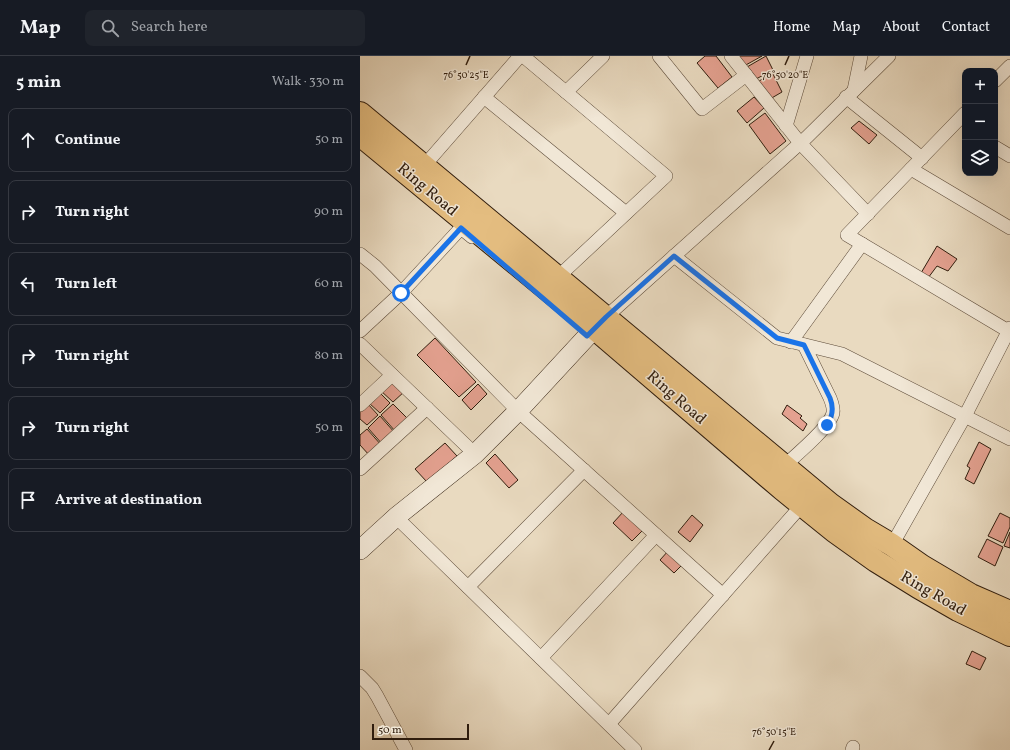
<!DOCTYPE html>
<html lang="en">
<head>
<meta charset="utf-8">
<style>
  :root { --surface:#171b24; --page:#20242c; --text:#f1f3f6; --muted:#9ea1a6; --line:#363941 }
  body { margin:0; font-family:Vollkorn,serif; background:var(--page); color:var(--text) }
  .controls { position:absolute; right:12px; top:12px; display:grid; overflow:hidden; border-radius:8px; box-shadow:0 4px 16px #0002 }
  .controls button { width:36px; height:36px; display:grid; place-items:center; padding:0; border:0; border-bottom:1px solid var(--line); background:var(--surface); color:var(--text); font:20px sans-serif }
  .scale { position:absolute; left:12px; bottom:10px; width:97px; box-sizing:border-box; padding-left:4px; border:2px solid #301d0d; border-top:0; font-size:11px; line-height:14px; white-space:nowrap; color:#301d0d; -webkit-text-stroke:3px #f1e7d6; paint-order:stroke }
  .stop { position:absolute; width:12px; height:12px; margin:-9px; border:3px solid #1a73e8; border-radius:50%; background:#fff }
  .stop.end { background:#1a73e8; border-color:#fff; box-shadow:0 1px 4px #0008 }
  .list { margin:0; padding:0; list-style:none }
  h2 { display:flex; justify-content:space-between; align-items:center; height:52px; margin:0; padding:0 16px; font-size:17px }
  h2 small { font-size:13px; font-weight:400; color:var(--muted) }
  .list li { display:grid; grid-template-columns:26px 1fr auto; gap:12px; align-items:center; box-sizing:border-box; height:64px; margin:0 8px 8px; padding:0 8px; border:1px solid var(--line); border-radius:8px }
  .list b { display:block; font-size:15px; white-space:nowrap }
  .list em { font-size:13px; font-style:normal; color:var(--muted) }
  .icon { flex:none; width:22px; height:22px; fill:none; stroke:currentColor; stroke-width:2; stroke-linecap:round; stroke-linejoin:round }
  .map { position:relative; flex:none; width:650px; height:694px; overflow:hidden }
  header { display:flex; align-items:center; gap:24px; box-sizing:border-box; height:56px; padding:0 20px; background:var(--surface); border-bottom:1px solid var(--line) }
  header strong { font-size:19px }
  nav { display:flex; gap:22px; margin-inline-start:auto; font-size:14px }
  .search { width:280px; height:36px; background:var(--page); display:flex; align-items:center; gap:10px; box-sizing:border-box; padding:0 14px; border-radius:8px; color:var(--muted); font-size:15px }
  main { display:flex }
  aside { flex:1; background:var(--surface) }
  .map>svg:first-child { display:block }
  .building { fill:#e4a190; stroke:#301d0d }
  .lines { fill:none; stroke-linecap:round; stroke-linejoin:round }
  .street-casing { stroke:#5e4c3a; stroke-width:14 }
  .secondary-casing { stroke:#301d0d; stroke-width:20 }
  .highway-casing { stroke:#301d0d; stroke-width:24 }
  .street { stroke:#f1e7d6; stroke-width:13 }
  .secondary { stroke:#f1e7d6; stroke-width:19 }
  .highway { stroke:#e4bd80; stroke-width:22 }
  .route { stroke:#1a73e8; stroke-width:5 }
  .ticks { fill:none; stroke:#301d0d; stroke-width:1.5 }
  .labels { text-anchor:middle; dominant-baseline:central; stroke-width:3; stroke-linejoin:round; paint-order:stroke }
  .street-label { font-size:16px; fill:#301d0d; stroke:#f1e7d6 }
  .ticks-label { font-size:10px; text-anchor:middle; fill:#301d0d; stroke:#f1e7d6; stroke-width:3; stroke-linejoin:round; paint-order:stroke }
</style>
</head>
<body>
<header>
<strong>Map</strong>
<div class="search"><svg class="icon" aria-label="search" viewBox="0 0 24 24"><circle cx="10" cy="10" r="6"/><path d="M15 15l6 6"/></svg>Search here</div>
<nav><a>Home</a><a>Map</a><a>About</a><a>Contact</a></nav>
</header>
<main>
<aside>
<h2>5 min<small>Walk · 330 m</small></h2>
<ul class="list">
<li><svg class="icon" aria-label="ahead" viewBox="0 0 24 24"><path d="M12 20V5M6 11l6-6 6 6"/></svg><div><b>Continue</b></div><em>50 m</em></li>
<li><svg class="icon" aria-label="right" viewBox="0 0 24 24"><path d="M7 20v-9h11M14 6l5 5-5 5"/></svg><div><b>Turn right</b></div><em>90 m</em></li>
<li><svg class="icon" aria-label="left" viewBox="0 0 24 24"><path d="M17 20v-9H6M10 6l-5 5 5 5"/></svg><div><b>Turn left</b></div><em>60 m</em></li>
<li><svg class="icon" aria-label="right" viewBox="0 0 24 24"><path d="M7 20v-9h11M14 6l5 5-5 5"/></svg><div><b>Turn right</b></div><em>80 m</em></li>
<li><svg class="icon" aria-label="right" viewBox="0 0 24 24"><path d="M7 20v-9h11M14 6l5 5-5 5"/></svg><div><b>Turn right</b></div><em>50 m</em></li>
<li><svg class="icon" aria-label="arrive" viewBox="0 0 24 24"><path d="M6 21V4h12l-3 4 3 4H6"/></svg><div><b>Arrive at destination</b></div></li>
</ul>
</aside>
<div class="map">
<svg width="650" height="694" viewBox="0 0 650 694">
  <rect width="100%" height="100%" fill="#e9dac0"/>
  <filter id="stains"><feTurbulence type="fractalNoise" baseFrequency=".005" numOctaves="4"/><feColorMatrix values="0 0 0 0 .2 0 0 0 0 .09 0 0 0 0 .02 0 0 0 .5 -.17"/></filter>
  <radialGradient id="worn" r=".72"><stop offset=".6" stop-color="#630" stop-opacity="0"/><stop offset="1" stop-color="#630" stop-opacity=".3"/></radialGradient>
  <!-- building -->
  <g class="building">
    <polygon points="345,0 356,0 372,21 358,32 337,7"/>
    <polygon points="379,0 402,0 384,10"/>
    <polygon points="406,0 413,14 396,23 392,16 390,17 387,11"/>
    <polygon points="412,16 422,36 410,43 398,26"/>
    <polygon points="394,41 404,52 387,67 377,55"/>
    <polygon points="405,57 426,85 410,98 389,69"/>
    <polygon points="499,65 517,79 509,88 491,72"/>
    <polygon points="577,190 597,203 588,215 577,210 568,222 561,217"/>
    <polygon points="75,282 116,326 99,341 57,299"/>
    <polygon points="32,323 45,335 33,346 20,334"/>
    <polygon points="118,328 127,338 111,354 102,344"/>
    <polygon points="19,336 30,347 20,357 9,347"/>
    <polygon points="7,347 18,359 7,369 0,363 0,354"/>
    <polygon points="33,348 47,362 35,375 21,359"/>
    <polygon points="427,349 442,360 440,362 447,368 443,375 422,358"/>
    <polygon points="20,360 35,377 23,389 8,372"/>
    <polygon points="7,373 22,390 10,400 0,389 0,379"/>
    <polygon points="619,386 631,393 614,428 605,423 610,412 607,410"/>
    <polygon points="85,387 97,400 67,426 55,413"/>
    <polygon points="135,398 158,424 149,432 126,407"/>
    <polygon points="264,455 284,473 272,485 253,467"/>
    <polygon points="640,457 650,462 650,471 643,487 628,480"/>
    <polygon points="332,459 343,469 330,486 318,476"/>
    <polygon points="650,476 650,492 644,490"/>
    <polygon points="627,483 643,491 635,510 618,501"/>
    <polygon points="309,494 323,508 314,517 300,504"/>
    <polygon points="612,595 626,602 620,614 606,608"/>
  </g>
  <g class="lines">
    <!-- street casing -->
    <g class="street-casing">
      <g id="street">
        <polyline points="163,0 306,120 198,221"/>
        <polyline points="299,0 342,53 386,19"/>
        <polyline points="371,0 440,87 508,158"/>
        <polyline points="635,25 650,10"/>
        <polyline points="494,34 501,0"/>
        <polyline points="206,36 243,0"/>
        <polyline points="124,41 266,157"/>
        <polyline points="486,41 562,102"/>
        <polyline points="605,57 487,179 650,276"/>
        <polyline points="426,70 447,0"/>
        <polyline points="635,91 650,100"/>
        <polyline points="64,110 160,0"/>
        <polyline points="551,113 650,172"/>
        <polyline points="0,198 15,210 158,355 363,539"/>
        <polyline points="314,200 417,282 482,298 650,383"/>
        <polyline points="246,261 447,81 529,0"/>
        <polyline points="0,275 41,237 101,172 112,181"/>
        <polyline points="431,286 502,188"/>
        <polyline points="0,288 115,398"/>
        <polyline points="0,349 32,319"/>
        <path d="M 424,410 C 435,400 470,371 473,357 C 474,352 472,347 470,342 L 444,289"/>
        <polyline points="0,413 67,352"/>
        <polyline points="36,461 275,694"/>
        <polyline points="532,489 605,360 650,272"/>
        <polyline points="108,531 224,414"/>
        <polyline points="181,602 296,479"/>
        <polyline points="0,620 12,632 17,640 46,694"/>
        <polyline points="249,668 442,449"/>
        <polyline points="492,694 493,691"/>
      </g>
    </g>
    <!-- secondary casing -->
    <g class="secondary-casing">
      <polyline id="secondary" points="0,494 36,461 115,398 158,355 245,261"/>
    </g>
    <!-- highway casing -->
    <g class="highway-casing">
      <g id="highway">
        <polyline points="0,57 470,448 505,473 532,489 562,510 611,539 650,556"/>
        <polyline points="0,79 234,272 422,433 474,475 516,505 558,531 598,554 650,579"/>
      </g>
    </g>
    <!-- street -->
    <use href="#street" class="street"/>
    <!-- secondary -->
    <use href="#secondary" class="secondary"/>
    <!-- highway -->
    <use href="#highway" class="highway"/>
  </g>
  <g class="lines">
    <!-- route -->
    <path class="route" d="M 41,237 L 101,172 L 227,280 L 246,261 L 314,200 L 417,282 L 444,289 L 470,342 C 474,352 473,360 467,369"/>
  </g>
  <!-- ticks -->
  <path class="ticks" d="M 106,9 L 110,0M 425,9 L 429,0M 409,694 L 414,685"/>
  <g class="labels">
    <!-- street labels -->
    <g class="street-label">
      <text transform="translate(67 134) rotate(40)">Ring Road</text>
      <text transform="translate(316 342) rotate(41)">Ring Road</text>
      <text transform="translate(573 538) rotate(30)">Ring Road</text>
    </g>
  </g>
  <g class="ticks-label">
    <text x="106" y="22">76°50'25"E</text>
    <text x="425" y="22">76°50'20"E</text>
    <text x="414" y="679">76°50'15"E</text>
  </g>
  <rect width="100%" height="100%" filter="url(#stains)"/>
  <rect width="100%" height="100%" fill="url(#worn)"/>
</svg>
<div class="controls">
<button>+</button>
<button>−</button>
<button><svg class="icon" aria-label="layers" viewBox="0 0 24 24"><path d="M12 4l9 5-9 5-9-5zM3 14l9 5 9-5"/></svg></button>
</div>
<div class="scale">50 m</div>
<div class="stop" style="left:41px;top:237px"></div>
<div class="stop end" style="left:467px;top:369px"></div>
</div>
</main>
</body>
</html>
